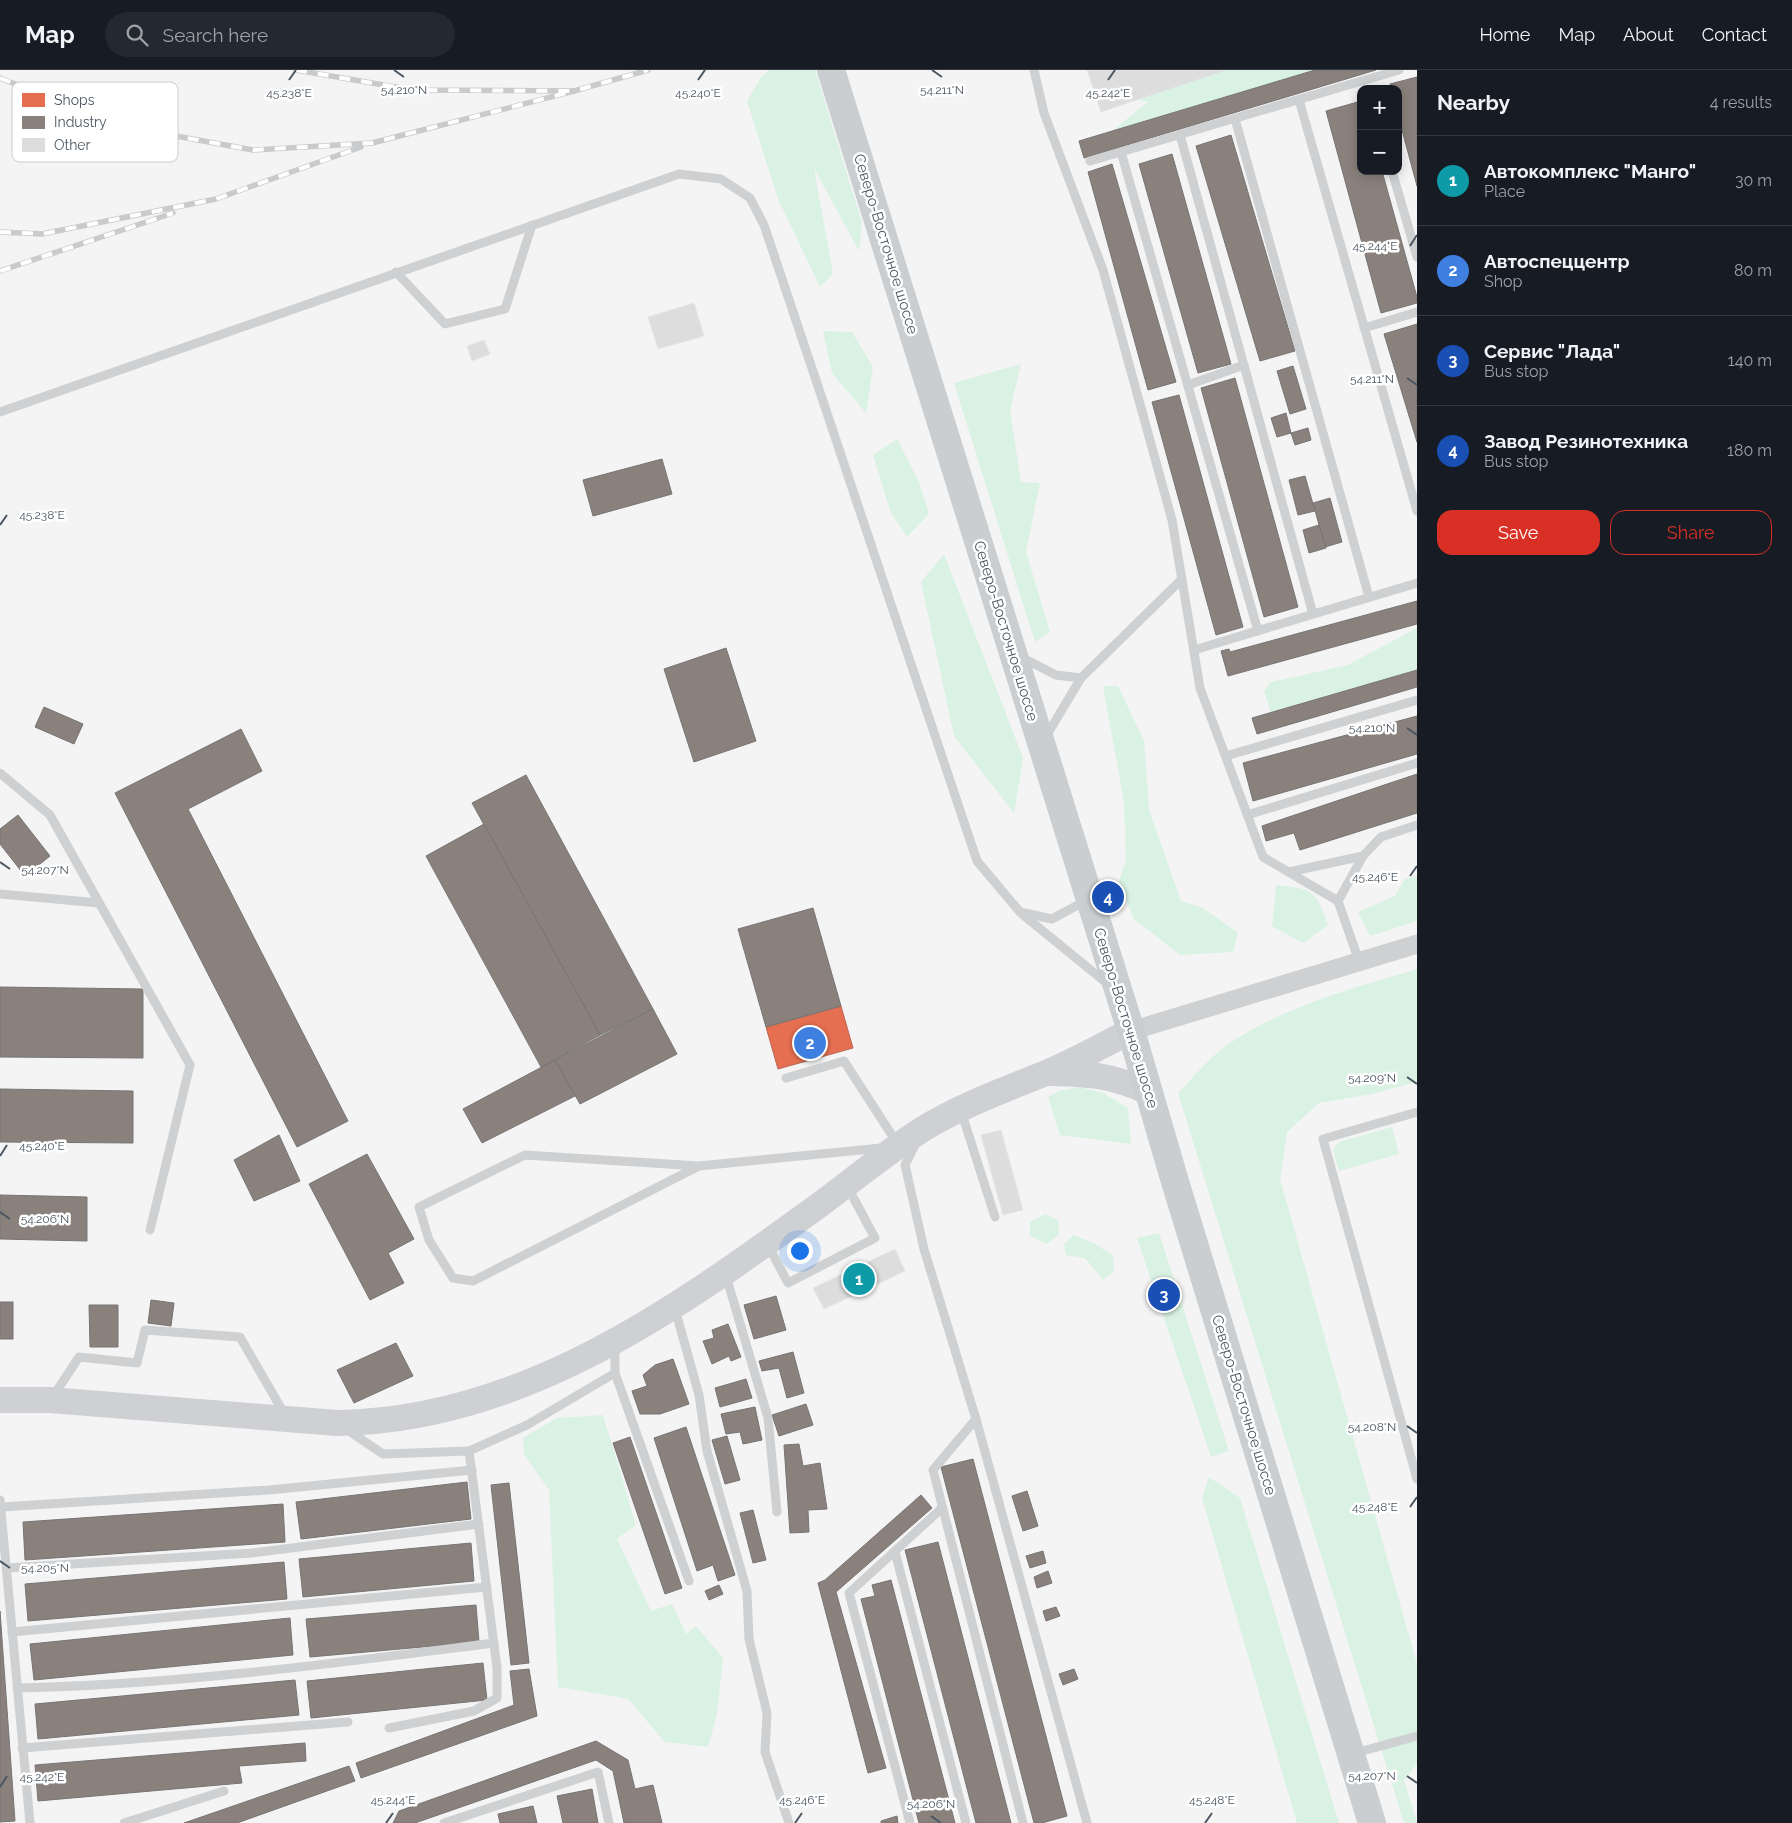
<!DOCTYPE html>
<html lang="en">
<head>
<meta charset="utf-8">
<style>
  :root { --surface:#171b24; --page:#242831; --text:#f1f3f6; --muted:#9ea1a6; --line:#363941; --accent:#d93025 }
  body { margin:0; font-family:Raleway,sans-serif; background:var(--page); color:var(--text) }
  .controls { position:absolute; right:15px; top:15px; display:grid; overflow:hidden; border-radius:10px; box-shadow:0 2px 12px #0003 }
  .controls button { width:45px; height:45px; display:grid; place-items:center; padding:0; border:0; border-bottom:1px solid var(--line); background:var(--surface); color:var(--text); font:25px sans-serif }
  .you { position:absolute; left:799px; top:1180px; width:18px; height:18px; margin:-12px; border:4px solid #fff; border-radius:50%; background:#1a73e8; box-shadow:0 0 0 8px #1a73e833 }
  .badge { display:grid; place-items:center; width:32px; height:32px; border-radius:50%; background:var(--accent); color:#fff; font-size:16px; font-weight:700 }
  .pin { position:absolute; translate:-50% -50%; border:2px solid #fff; box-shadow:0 1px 5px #0006 }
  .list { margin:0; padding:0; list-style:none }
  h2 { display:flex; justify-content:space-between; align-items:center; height:65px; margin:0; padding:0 20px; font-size:21px }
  h2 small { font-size:16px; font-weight:400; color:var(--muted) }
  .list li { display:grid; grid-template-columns:32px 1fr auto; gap:15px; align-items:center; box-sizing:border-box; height:90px; padding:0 20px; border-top:1px solid var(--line) }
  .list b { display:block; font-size:19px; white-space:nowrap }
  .list p { margin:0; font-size:16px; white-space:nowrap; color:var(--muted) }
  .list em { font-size:16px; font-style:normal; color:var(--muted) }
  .actions { display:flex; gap:10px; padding:15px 20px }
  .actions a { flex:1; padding:11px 0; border:1px solid var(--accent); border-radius:15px; text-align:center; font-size:18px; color:var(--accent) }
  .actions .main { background:var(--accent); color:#fff }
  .icon { flex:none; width:28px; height:28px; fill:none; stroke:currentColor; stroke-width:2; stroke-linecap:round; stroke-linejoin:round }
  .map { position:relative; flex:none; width:1417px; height:1753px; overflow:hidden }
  header { display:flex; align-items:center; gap:30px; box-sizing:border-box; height:70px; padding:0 25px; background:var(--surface); border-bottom:1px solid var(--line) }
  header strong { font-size:24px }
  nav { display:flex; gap:28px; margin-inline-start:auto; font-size:18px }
  .search { width:350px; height:45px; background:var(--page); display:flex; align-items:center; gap:12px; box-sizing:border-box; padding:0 18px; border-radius:28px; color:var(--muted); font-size:19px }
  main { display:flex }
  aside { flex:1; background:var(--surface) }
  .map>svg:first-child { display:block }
  .green { fill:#d9f2e3 }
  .shops { fill:#e76f51; stroke:#b86856 }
  .industry { fill:#8a817c; stroke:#777474 }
  .building { fill:#ddddde; stroke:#e5e6e7 }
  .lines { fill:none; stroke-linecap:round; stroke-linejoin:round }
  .lane { stroke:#ced0d2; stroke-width:9 }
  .street { stroke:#ced0d2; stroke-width:19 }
  .secondary { stroke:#ced0d4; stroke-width:26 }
  .primary { stroke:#caced1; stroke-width:28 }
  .rail-casing { stroke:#c9cacc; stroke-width:5.5 }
  .rail { stroke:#fff; stroke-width:4; stroke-dasharray:11; stroke-linecap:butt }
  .ticks { fill:none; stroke:#4a5661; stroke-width:2 }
  .labels { text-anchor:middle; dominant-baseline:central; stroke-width:5; stroke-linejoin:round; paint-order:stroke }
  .street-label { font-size:15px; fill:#4a5661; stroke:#fff }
  .key { fill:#fff; stroke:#c9ccd0; stroke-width:1 }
  .key-label { font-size:14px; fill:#4a5661 }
  .ticks-label { font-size:12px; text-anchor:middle; fill:#4a5661; stroke:#fff; stroke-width:5; stroke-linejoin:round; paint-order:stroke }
</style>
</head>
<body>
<header>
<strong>Map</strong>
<div class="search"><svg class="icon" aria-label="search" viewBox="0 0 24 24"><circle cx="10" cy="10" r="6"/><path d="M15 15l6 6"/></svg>Search here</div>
<nav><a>Home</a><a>Map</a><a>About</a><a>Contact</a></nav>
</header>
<main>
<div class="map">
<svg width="1417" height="1753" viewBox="0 0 1417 1753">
  <rect width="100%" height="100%" fill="#f4f4f4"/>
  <!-- green -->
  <g class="green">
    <polygon points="770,0 815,0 862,153 859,181 814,98 833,204 820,217 778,129 747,31 762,6"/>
    <polygon points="1103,0 1315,0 1112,61 1148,32 1116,24"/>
    <polygon points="823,261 852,262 873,297 866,343 832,303"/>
    <polygon points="1021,294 1010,341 1021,412 1040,413 1026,482 1050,562 1035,572 954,313"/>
    <polygon points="897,369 919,412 929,444 907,467 891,443 873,385"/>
    <polygon points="944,484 1023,688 1014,743 954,666 921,512"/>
    <polygon points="1417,558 1417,600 1271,642 1264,621 1271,612 1348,595"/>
    <polygon points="1103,616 1118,616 1144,671 1149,740 1181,831 1203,838 1238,863 1233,882 1180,885 1134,849 1119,812 1126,790 1124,732"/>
    <polygon points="1417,806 1417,851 1370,866 1358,842 1395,826 1405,809"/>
    <path d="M 1276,815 C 1313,819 1315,819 1328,855 L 1303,873 L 1272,856 Z"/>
    <path d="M 1417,899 L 1417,1012 L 1372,1024 L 1319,1033 L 1287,1062 L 1280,1109 L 1417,1594 L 1417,1694 L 1404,1710 L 1417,1753 L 1404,1753 L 1178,1023 C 1194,1007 1211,985 1230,973 C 1286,936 1354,918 1417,899 Z"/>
    <polygon points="1079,1017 1103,1023 1128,1038 1131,1074 1060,1065 1048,1027 1059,1021"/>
    <polygon points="1392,1057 1399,1084 1339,1101 1333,1080 1339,1072"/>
    <polygon points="1045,1144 1058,1150 1059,1164 1047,1174 1030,1166 1030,1152"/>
    <polygon points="1159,1163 1229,1381 1211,1387 1137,1168"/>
    <polygon points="1073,1165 1094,1173 1113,1186 1114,1201 1103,1210 1085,1188 1066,1185 1064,1174"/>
    <polygon points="603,1345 636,1455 617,1469 651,1541 672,1534 686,1564 696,1556 723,1588 717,1644 708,1677 665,1672 628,1629 558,1617 549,1420 524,1384 523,1368 557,1348"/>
    <polygon points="1209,1407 1240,1428 1339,1753 1297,1753 1202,1428"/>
  </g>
  <!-- shops -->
  <polygon class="shops" points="841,936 853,978 778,999 766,957"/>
  <!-- industry -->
  <g class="industry">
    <polygon points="1315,0 1376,0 1084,88 1079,71"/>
    <polygon points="1417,7 1417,116 1398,45 1398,19 1391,19 1390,14"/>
    <polygon points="1361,31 1361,101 1382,101 1417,227 1417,233 1381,243 1326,41"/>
    <polygon points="1231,65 1295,281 1260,291 1196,76"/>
    <polygon points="1172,84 1231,294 1198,303 1139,94"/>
    <polygon points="1112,94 1176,312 1148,320 1088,102"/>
    <polygon points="1417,254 1417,372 1384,264"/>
    <polygon points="1293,296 1306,339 1290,344 1277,301"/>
    <polygon points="1235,308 1298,537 1264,547 1201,318"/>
    <polygon points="1179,325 1243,557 1216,565 1152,332"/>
    <polygon points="1286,343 1291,363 1277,367 1271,348"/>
    <polygon points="1308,358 1311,370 1295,375 1291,363"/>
    <polygon points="662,389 672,424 593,446 583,410"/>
    <polygon points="1305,406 1315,441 1298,445 1289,410"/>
    <polygon points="1330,428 1342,472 1325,477 1313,433"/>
    <polygon points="1319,455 1326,478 1309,483 1303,460"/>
    <polygon points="1417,531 1417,554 1228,606 1221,581 1229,579 1230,582"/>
    <polygon points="726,578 756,671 694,692 664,599"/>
    <polygon points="1417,600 1417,617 1257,664 1252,648"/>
    <polygon points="44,637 83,654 74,674 35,657"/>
    <polygon points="1417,646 1417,684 1253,731 1243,693"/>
    <polygon points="241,659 262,701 188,739 348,1051 297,1077 115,723"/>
    <polygon points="1417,704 1417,743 1300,780 1294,763 1266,771 1262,756"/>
    <polygon points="526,705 653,939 600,965 472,733"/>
    <polygon points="18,745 50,786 25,806 0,774 0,759"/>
    <polygon points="484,754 600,965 541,997 426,786"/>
    <polygon points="813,838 841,936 766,957 738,859"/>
    <polygon points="0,917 143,919 143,988 0,987"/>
    <polygon points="653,939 677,984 580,1034 555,990"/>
    <polygon points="555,990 575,1026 482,1073 463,1039"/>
    <polygon points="0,1019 133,1021 133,1073 0,1072"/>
    <polygon points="279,1065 300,1111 254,1131 234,1090"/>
    <polygon points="367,1084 414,1169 388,1183 404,1213 370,1230 309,1114"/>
    <polygon points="0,1125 87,1127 87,1171 0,1169"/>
    <polygon points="776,1226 786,1260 754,1269 744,1235"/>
    <polygon points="151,1230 174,1233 171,1256 148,1253"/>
    <rect x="0" y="1232" width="13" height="37"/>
    <polygon points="89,1235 118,1235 118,1277 90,1277"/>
    <polygon points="728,1254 741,1287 731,1291 729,1286 712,1294 703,1271 714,1268 712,1260"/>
    <polygon points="396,1273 413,1306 354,1333 337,1300"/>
    <polygon points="793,1282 804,1323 787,1328 779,1298 762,1301 759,1291"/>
    <polygon points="673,1289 689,1334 660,1344 640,1344 632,1321 647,1316 643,1305 655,1295"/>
    <polygon points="746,1309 752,1328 720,1337 715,1318"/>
    <polygon points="806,1334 813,1355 779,1366 772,1345"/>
    <polygon points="755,1337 762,1370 743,1374 740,1362 726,1364 721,1344"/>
    <polygon points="686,1357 735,1505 718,1511 713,1495 697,1501 654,1368"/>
    <polygon points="727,1366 740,1410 725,1414 712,1370"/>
    <polygon points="630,1367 682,1518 665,1524 613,1373"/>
    <polygon points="799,1374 803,1396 820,1393 827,1439 808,1440 809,1462 790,1463 784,1375"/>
    <polygon points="973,1389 1067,1746 1042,1753 1034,1753 941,1397"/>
    <polygon points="467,1412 471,1449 301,1469 296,1432"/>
    <polygon points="509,1413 529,1593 511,1595 491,1415"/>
    <polygon points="1027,1421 1038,1456 1023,1461 1012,1426"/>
    <polygon points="921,1425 932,1438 836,1522 886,1698 868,1703 818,1513 825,1510"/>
    <polygon points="283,1434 285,1472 25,1490 23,1452"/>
    <polygon points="753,1440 766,1490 753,1493 740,1443"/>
    <polygon points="938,1472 1011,1753 976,1753 905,1480"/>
    <polygon points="471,1473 474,1511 303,1527 299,1489"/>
    <polygon points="1043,1481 1046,1493 1030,1498 1026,1486"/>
    <polygon points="284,1492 287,1529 28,1551 25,1514"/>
    <polygon points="1048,1501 1052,1513 1037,1518 1034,1507"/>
    <polygon points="891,1510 955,1753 919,1753 861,1529 875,1526 872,1515"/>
    <polygon points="719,1515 723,1524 709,1530 705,1521"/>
    <polygon points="476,1535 479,1572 310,1587 306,1549"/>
    <polygon points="1056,1537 1060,1546 1046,1551 1043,1541"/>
    <polygon points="0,1541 15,1751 0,1752"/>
    <polygon points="290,1548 293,1585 34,1610 30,1574"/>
    <polygon points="483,1593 487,1630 311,1648 307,1611"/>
    <polygon points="529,1599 537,1646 361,1708 356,1693 514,1635 510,1601"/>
    <polygon points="1074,1599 1078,1609 1063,1615 1059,1604"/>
    <polygon points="295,1610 299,1645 38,1669 35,1634"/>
    <polygon points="596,1671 628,1690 635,1719 653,1715 662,1753 624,1753 613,1701 596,1690 415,1753 393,1753 399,1741"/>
    <polygon points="305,1673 306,1691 239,1696 242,1713 38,1731 35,1695"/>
    <polygon points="349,1696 355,1711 237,1753 184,1753"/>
    <polygon points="592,1719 598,1753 563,1753 557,1726"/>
    <polygon points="533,1736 537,1753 500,1753 498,1744"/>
    <polygon points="897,1746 898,1753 881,1753 881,1751"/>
  </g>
  <!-- building -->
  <g class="building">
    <polygon points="1087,0 1227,0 1101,42"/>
    <polygon points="694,233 704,266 658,279 648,247"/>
    <polygon points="484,270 490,284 472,291 467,276"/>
    <polygon points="1001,1060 1023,1140 1003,1145 981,1065"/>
    <polygon points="895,1179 905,1201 824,1239 813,1218"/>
  </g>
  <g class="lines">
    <!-- lane -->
    <g class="lane">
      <polyline points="1034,0 1044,43 1103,200 1172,450 1200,618 1263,787 1338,831 1359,891"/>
      <polyline points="1299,30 1417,441"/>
      <polyline points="1235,49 1369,527"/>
      <polyline points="1180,65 1313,544"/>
      <polyline points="1121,82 1258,561"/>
      <polyline points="1090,91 1399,0"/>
      <polyline points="1392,101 1417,187"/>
      <polyline points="396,202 445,254 505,239 532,155"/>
      <polyline points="1364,258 1417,242"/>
      <polyline points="1188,315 1244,295"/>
      <polyline points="0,342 679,104 721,109 750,128 764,155 977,791 1020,842 1052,849 1087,830"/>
      <polyline points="1194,580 1417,513"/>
      <polyline points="1019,586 1056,605 1081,608 1182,509"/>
      <polyline points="1045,668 1081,608"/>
      <polyline points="1226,686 1417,630"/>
      <polyline points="0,703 50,745 190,995 150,1160"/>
      <polyline points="1247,745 1417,693"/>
      <polyline points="1289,802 1363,786"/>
      <polyline points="0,824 99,833"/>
      <polyline points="1338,831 1363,786 1381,767 1417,755"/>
      <polyline points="1022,844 1109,915"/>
      <polyline points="786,1008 844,991 897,1073"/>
      <polyline points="961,1041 995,1147"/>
      <polyline points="1417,1042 1323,1069 1417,1409"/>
      <polyline points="916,1073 905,1095 924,1179 976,1349 1087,1753"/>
      <polyline points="699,1096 473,1211 453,1208 429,1170 419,1137 525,1085 699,1096 881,1078"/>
      <polyline points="768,1175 788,1213 875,1168 847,1116"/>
      <polyline points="726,1206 768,1348 777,1442"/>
      <polyline points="675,1239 699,1325 707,1381 747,1521 749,1569 767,1643 765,1682 789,1753"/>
      <polyline points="615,1274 615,1303 689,1511"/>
      <polyline points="52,1328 79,1287 137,1293 145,1260 240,1267 285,1345"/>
      <polyline points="976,1349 933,1400 1023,1753"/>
      <polyline points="346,1359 383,1384 469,1381 527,1355 615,1303"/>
      <polyline points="0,1430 30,1753"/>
      <polyline points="2,1437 269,1420 472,1400"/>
      <polyline points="895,1482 966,1753"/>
      <polyline points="7,1498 252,1483 479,1454"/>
      <polyline points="12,1562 487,1517"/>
      <path d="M 17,1618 C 177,1615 336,1593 494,1573"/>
      <polyline points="389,1658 474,1641 497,1628 497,1598 469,1381"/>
      <polyline points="22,1678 348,1652"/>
      <polyline points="1355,1683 1417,1666"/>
      <polyline points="124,1753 224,1721"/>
      <polyline points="444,1753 598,1702 609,1753"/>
      <polyline points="910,1753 849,1523 942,1438"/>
    </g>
    <!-- street -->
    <polyline class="street" points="1131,961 1417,874"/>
    <!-- secondary -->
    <g class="secondary">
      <path d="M 1051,1003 C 1090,1004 1112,1005 1148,1022"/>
      <path d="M 0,1330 L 50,1330 L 337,1353 C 521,1351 675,1240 818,1136 C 853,1110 887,1082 923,1059 C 962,1035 1004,1020 1046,1003 C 1075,991 1103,975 1131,961"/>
    </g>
    <!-- primary -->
    <polyline class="primary" points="831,0 1131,961 1176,1115 1372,1753"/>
    <!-- rail casing -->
    <g class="rail-casing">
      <g id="rail">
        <polyline points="296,0 413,20 574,21 648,0"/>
        <polyline points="0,8 126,57 253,80 372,73 574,21"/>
        <polyline points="0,162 42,164 216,129 361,77"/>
        <polyline points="0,201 173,143"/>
      </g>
    </g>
    <!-- rail -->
    <use href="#rail" class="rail"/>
  </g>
  <!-- ticks -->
  <path class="ticks" d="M 394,0 L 404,7M 932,0 L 942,7M 289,10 L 296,0M 698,10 L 705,0M 1108,10 L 1115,0M 1410,176 L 1417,165M 1407,308 L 1417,315M 0,455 L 7,445M 1407,658 L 1417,665M 0,792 L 10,799M 1410,806 L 1417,796M 1407,1007 L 1417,1014M 0,1086 L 7,1075M 0,1142 L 10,1149M 1407,1356 L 1417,1363M 1410,1437 L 1417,1427M 0,1491 L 10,1498M 1407,1706 L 1417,1713M 0,1717 L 7,1706M 931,1746 L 941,1753M 386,1753 L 393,1743M 795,1753 L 802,1743M 1205,1753 L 1212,1743"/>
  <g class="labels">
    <!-- street labels -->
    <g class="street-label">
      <text transform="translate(886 174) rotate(73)">Северо-Восточное шоссе</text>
      <text transform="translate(1006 561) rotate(73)">Северо-Восточное шоссе</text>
      <text transform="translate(1126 948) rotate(73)">Северо-Восточное шоссе</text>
      <text transform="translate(1244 1335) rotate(73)">Северо-Восточное шоссе</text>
    </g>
  </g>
  <!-- legend -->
  <rect x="12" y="12" width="166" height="80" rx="8" class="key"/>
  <rect x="22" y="23" width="23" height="14" fill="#e76f51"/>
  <rect x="22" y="46" width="23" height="13" fill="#8a817c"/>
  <rect x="22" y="68" width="23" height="14" fill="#ddddde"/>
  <g class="key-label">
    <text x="54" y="35">Shops</text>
    <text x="54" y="57">Industry</text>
    <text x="54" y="80">Other</text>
  </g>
  <g class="ticks-label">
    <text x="404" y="24">54.210°N</text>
    <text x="942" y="24">54.211°N</text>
    <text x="1108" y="27">45.242°E</text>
    <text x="289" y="27">45.238°E</text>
    <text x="698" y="27">45.240°E</text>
    <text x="1375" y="180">45.244°E</text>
    <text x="1372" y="313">54.211°N</text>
    <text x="42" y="449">45.238°E</text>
    <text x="1372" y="662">54.210°N</text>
    <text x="45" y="804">54.207°N</text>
    <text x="1375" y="811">45.246°E</text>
    <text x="1372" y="1012">54.209°N</text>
    <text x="42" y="1080">45.240°E</text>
    <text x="45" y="1153">54.206°N</text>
    <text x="1372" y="1361">54.208°N</text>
    <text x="1375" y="1441">45.248°E</text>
    <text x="45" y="1502">54.205°N</text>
    <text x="1372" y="1710">54.207°N</text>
    <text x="42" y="1711">45.242°E</text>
    <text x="393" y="1734">45.244°E</text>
    <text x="802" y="1734">45.246°E</text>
    <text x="1212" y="1734">45.248°E</text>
    <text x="931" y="1738">54.206°N</text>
  </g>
</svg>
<div class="controls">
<button>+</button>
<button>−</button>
</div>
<div class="you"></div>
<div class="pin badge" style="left:859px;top:1209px;background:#0f9aa8">1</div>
<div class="pin badge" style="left:810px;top:973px;background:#3f7fe0">2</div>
<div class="pin badge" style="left:1164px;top:1225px;background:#1a4fb4">3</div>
<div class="pin badge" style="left:1108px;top:827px;background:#1a4fb4">4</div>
</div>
<aside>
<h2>Nearby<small>4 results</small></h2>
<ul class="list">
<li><span class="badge" style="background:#0f9aa8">1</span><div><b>Автокомплекс &quot;Манго&quot;</b><p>Place</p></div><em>30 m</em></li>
<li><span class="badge" style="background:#3f7fe0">2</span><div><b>Автоспеццентр</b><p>Shop</p></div><em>80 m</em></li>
<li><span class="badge" style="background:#1a4fb4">3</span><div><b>Сервис &quot;Лада&quot;</b><p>Bus stop</p></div><em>140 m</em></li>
<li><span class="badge" style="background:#1a4fb4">4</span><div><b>Завод Резинотехника</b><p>Bus stop</p></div><em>180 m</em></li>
</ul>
<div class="actions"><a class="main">Save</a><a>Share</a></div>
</aside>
</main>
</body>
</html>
